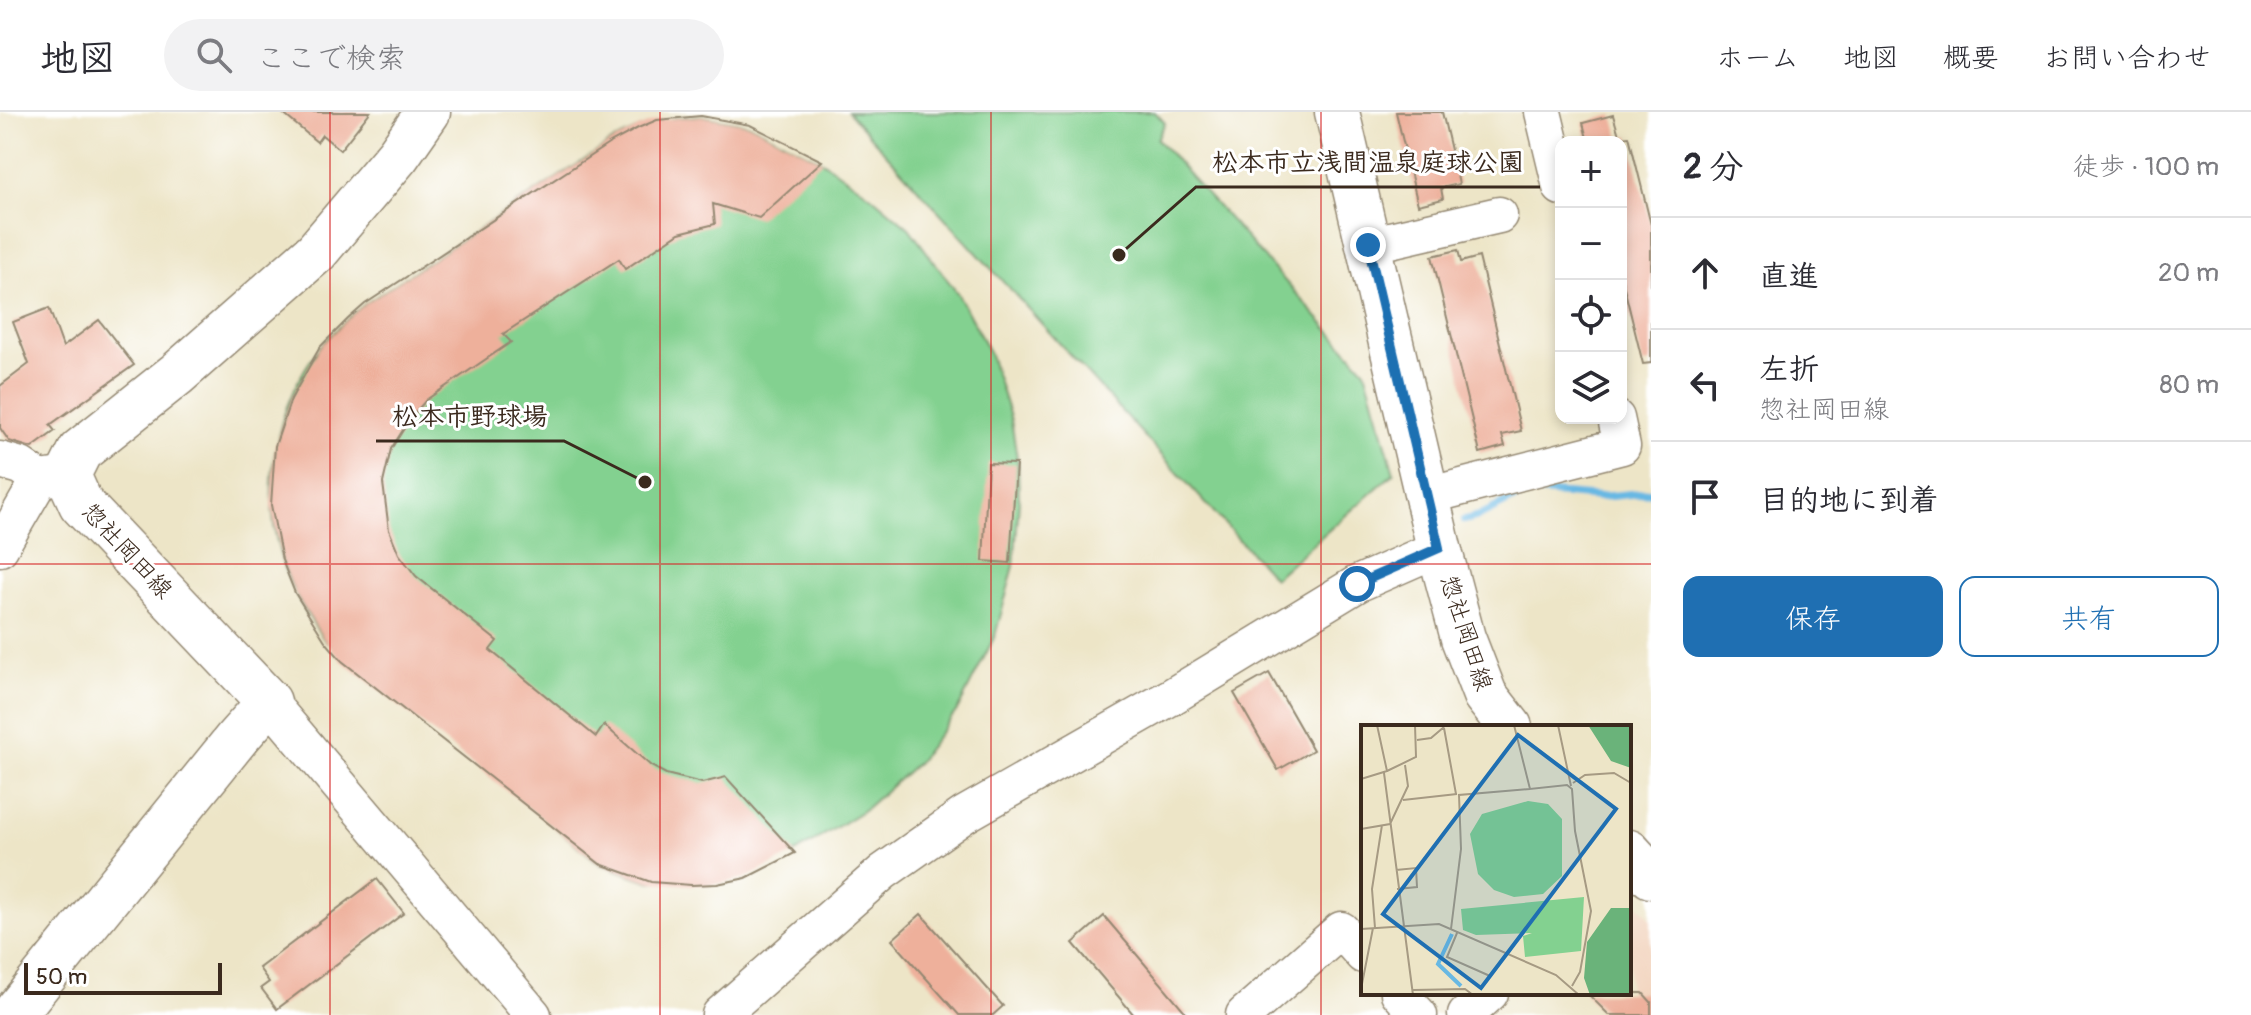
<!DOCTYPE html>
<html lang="ja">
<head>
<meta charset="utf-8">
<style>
  :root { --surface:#fff; --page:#f2f2f3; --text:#2b2b33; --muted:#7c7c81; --line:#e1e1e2; --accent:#1f6fb2 }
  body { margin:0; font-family:Pangolin,"Klee One",sans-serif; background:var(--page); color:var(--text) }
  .controls { position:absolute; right:24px; top:24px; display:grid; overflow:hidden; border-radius:16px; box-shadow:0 4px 12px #0003 }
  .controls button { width:72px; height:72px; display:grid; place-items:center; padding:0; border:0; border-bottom:2px solid var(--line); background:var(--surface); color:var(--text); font:40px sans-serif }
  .scale { position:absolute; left:24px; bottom:20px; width:198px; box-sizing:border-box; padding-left:8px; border:4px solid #3b2a1e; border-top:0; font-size:22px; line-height:28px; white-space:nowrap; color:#3b2a1e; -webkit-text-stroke:6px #fff; paint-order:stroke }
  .stop { position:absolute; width:24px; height:24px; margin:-18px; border:6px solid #1f6fb2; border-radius:50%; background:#fff }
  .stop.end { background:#1f6fb2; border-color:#fff; box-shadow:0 2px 8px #0008 }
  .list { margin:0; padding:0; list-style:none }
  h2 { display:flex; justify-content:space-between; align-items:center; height:104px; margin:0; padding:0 32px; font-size:34px }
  h2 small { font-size:26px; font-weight:400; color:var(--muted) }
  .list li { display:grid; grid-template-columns:52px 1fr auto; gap:24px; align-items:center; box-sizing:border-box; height:112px; padding:0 32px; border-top:2px solid var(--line) }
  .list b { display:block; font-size:30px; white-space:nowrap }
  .list p { margin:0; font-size:26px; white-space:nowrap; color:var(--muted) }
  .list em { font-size:26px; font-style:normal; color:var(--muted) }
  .actions { display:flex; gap:16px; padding:24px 32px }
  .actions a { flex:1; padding:18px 0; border:2px solid var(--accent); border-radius:16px; text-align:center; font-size:28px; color:var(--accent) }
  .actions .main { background:var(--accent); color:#fff }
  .icon { flex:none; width:44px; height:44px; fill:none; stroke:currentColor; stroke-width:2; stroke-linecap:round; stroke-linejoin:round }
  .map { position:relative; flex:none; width:1651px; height:903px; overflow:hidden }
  header { display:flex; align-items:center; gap:48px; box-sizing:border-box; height:112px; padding:0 40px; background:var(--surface); border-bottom:2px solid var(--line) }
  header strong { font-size:38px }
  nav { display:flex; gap:44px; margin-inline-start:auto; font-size:28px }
  .search { width:560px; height:72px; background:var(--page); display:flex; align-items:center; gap:20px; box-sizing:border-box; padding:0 28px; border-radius:44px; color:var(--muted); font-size:30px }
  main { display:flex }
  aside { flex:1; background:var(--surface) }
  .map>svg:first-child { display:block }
  .built { fill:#f2d4be }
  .green { fill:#83d190; stroke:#5f7e57; stroke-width:2 }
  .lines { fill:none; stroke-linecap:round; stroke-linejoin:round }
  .stream { stroke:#68b8e3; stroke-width:8 }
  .building { fill:#eeb09b }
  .minor-casing { stroke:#948872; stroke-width:39 }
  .major-casing { stroke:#948872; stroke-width:47 }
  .minor { stroke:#fff; stroke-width:36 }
  .major { stroke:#fff; stroke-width:44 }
  .route { stroke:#1f6fb2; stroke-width:10 }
  .grid { fill:none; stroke:#d62828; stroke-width:2; stroke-opacity:0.55 }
  .labels { text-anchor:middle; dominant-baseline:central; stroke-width:6; stroke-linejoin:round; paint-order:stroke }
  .street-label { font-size:24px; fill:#3b2a1e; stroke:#fff }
  .inset-river { fill:none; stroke:#68b8e3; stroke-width:4 }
  .inset-road { fill:none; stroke:#a69a83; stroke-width:2 }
  .view { fill:#1f6fb2; fill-opacity:0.15; stroke:#1f6fb2; stroke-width:4 }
  .inset-edge { fill:none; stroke:#3b2a1e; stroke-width:4 }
  .leader { fill:none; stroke:#3b2a1e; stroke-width:3 }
  .callout-dot { fill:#3b2a1e; stroke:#fff; stroke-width:3 }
  .callout-label { font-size:26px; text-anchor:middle; font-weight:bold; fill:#3b2a1e; stroke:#fff; stroke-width:6; stroke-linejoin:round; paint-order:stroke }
</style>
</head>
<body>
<header>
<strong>地図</strong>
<div class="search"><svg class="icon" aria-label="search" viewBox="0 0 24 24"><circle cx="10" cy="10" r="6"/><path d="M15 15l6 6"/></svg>ここで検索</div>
<nav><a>ホーム</a><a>地図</a><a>概要</a><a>お問い合わせ</a></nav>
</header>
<main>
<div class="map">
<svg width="1651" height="903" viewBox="0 0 1651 903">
  <rect width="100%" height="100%" fill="#fff"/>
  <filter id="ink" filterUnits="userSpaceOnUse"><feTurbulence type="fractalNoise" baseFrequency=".0125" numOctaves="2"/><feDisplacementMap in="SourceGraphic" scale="16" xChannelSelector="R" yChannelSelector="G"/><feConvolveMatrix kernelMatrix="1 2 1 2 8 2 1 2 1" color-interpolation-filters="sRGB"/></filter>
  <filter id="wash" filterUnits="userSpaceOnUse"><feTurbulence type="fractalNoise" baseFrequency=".006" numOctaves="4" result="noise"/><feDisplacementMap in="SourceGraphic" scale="32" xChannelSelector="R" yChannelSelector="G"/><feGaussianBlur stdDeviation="1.8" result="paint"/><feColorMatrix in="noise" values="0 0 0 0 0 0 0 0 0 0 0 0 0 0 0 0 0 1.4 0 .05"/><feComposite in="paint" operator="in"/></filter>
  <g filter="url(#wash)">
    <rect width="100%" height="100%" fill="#ede5c7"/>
    <!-- built -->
    <polygon class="built" points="1629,782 1651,806 1651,903 1604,903 1583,881 1629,881"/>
    <!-- green -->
    <g class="green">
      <polygon points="848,0 1155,0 1165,11 1157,27 1365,258 1394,361 1274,466"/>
      <path d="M 701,4 L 750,13 L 822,49 L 869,82 L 909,116 L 958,182 L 989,240 L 1011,308 L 1018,352 L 1019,389 L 1014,454 L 995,524 L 958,597 L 918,650 L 864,698 L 795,741 L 651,770 L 600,752 L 325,529 C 308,504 291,478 282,449 C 260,378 274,293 321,234 C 334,219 350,205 365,192 L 610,31 C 643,13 663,6 701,4 Z"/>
    </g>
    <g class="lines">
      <!-- stream -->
      <polyline class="stream" points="1465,408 1479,404 1529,379 1600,385 1651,380"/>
    </g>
    <g id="blocks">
      <!-- building -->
      <g class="building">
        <polygon points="281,0 370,0 340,38 322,23 317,30"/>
        <polygon points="1396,0 1442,0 1459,72 1441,76 1443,87 1418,93"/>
        <polygon points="1613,3 1621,30 1588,30 1583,11"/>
        <polygon points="701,4 750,13 822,49 759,106 713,92 715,112 679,121 625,157 619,147 503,222 511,230 426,288 412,304 391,337 383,371 389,418 399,442 416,464 497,529 490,538 596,625 604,613 651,654 666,662 702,671 726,665 795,741 746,766 717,772 691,773 651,770 600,752 342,549 325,529 295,481 282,448 271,393 275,334 291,287 320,235 348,207 365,192 610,31 638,16 657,8"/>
        <polygon points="1629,24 1651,113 1651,251 1643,252 1621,163 1621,25"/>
        <polygon points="1458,138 1461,150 1479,145 1521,319 1502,323 1505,334 1480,341 1432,144"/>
        <polygon points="49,196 63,235 99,208 134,253 50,313 55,319 32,336 9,329 0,316 0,274 29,252 13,210"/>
        <polygon points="988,351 1016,352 1010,451 983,449"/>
        <polygon points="1269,561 1313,638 1278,658 1234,581"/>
        <polygon points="377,767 404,801 277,897 261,876 269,870 259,856"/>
        <polygon points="921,802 1003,894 993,903 959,903 892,828"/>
        <polygon points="1104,804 1188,903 1134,903 1073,831"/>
        <polygon points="1587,881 1643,881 1651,890 1651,903 1609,903"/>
      </g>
    </g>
  </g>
  <g filter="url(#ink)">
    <use href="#blocks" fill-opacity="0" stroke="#948872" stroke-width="2"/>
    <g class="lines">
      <!-- minor casing -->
      <g class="minor-casing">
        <g id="minor">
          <polyline points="1543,0 1561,75"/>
          <polyline points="1368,133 1499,103"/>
          <polyline points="0,348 21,354 40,367"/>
          <polyline points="1427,384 1622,334 1616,306"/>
          <polyline points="0,436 40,367 68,363"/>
          <polyline points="269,590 533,903"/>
          <polyline points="1399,881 1419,903"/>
          <polyline points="720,903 883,760 964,703 1171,585 1357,472 1439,436"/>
          <polyline points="1244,903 1341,818 1363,843"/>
          <polyline points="1466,903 1490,881"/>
        </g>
      </g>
      <!-- major casing -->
      <g class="major-casing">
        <g id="major">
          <polyline points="1337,0 1439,436 1463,526 1485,583 1510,615"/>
          <polyline points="1629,740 1651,764"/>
          <polyline points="13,903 237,626 269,590 81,392 68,363 80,339 177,262 316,140 398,43 428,0"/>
        </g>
      </g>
      <!-- minor -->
      <use href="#minor" class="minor"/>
      <!-- major -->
      <use href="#major" class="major"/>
    </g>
  </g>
  <g class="lines" filter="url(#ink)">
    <!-- route -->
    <polyline class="route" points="1357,472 1439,436 1368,133"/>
  </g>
  <!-- grid -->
  <path class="grid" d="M 330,0 L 330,903M 660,0 L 660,903M 991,0 L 991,903M 1321,0 L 1321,903M 0,452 L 1651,452"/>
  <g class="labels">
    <!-- street labels -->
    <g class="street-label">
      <text transform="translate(127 439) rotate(47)">惣社岡田線</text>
      <text transform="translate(1466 521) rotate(72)">惣社岡田線</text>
    </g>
  </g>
  <!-- overview -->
  <g transform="translate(1361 613)">
    <rect width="270" height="270" fill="#ede5c7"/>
    <path d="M 167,76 L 187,79 L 201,94 L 201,151 L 182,169 L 153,172 L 133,165 L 117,149 L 109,109 L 121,89 ZM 223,172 L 220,226 L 164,232 L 162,211 L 171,208 L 115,210 L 102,205 L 100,184 Z" fill="#83d190"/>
    <path d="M 227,0 L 270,0 L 270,43 L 250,36 ZM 250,183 L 270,183 L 270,270 L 229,270 L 223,253 L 226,217 Z" fill="#6ab37a"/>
    <path class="inset-river" d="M 91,209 L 77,239 L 100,261"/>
    <path class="inset-road" d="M 153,0 L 169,64 L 206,60 L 211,64 L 214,106 L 230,186 L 219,247 L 211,261M 197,0 L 210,61M 83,3 L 95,69M 56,15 L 70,13 L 83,2M 26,46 L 55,32 L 54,0M 23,48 L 52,270M 0,54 L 26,46 L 16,0M 212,58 L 224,50 L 253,48 L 270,58M 42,75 L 96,69M 0,104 L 29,99 L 47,61 L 44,40M 35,145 L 55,143 L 56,162 L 36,164M 14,203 L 11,164 L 21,100M 0,204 L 78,199 L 195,250 L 218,270M 90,204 L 100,124 L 98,70 L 169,64M 96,208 L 86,232 L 129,251M 0,264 L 12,203M 52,265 L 104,264 L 112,270"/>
    <path class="view" d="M 157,10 L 255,84 L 120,263 L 22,189 Z"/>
    <rect width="270" height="270" class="inset-edge"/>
  </g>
  <!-- callouts -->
  <path class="leader" d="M1119 143L1196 75H1540M645 370L564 329H376"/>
  <g class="callout-dot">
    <circle cx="1119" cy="143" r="8"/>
    <circle cx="645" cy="370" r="8"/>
  </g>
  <g class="callout-label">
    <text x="1368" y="59">松本市立浅間温泉庭球公園</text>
    <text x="470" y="313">松本市野球場</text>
  </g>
</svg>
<div class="controls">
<button>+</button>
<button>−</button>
<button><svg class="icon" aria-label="locate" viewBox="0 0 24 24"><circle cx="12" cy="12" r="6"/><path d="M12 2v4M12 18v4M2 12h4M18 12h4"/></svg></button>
<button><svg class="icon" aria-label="layers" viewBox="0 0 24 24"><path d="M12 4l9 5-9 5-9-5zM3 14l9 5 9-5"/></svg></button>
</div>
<div class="scale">50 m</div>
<div class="stop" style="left:1357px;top:472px"></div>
<div class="stop end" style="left:1368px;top:133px"></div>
</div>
<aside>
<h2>2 分<small>徒歩 · 100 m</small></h2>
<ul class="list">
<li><svg class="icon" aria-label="ahead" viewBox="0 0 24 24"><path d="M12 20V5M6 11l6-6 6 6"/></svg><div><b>直進</b></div><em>20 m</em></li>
<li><svg class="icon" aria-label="left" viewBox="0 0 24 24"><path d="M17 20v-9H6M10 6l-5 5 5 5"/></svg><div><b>左折</b><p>惣社岡田線</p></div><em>80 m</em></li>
<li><svg class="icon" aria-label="arrive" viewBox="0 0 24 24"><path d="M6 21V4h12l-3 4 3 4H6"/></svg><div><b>目的地に到着</b></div></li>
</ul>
<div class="actions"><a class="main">保存</a><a>共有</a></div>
</aside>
</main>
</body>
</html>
